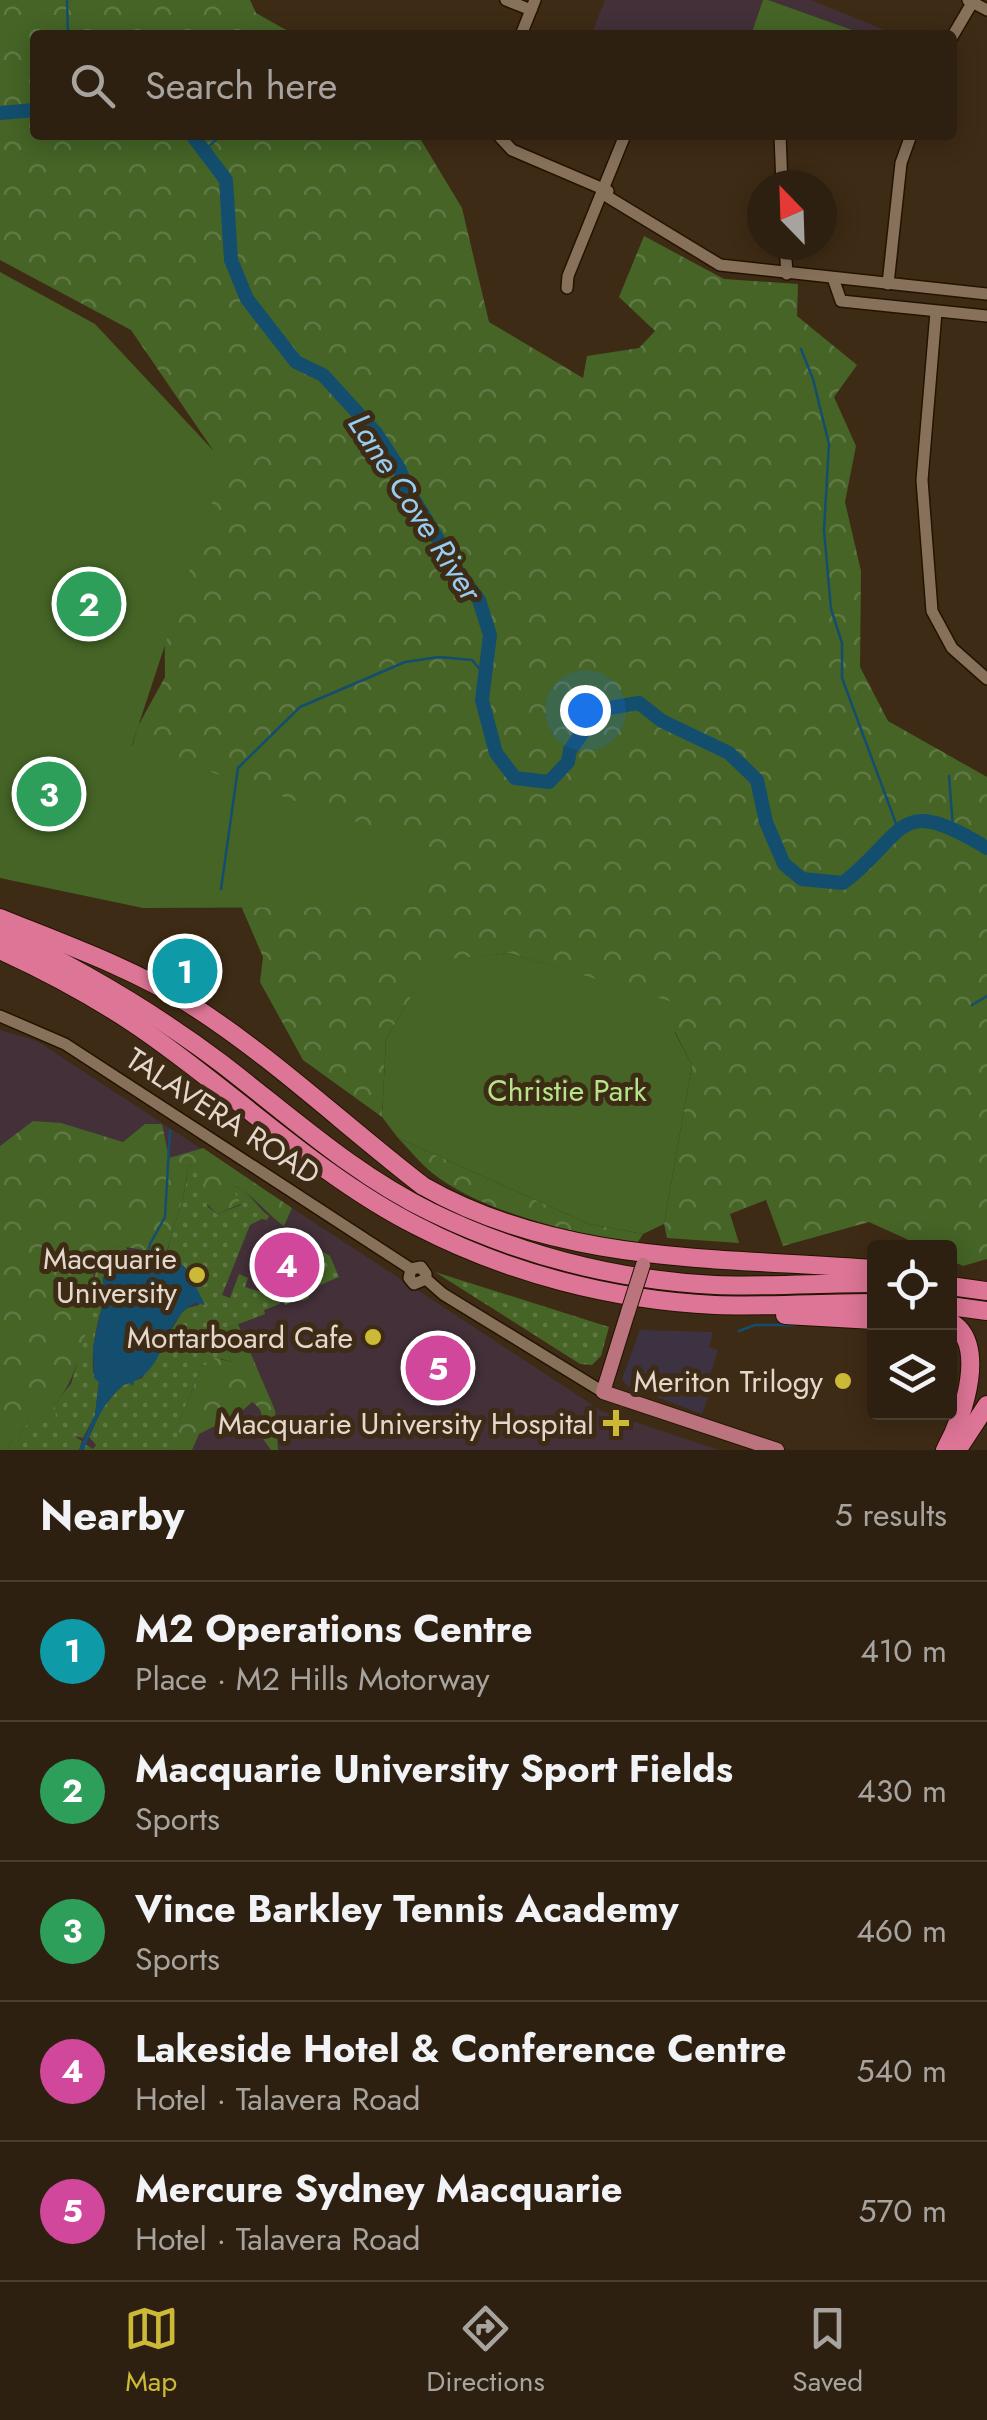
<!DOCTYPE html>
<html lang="en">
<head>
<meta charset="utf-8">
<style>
  :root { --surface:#2e2010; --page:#3a2d1e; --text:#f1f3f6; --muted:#a7a39f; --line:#493e30; --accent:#ccb938 }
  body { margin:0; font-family:Jost,sans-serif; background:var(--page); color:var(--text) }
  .controls { position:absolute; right:30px; bottom:30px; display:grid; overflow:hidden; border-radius:10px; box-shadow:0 5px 25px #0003 }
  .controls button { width:90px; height:90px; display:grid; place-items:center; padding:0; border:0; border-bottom:2px solid var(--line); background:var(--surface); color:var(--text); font:50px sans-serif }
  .compass { position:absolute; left:747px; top:170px; width:90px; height:90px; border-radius:50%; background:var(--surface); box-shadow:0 5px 25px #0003; rotate:337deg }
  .you { position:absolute; left:585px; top:710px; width:35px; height:35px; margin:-25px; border:8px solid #fff; border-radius:50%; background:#1a73e8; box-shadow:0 0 0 15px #1a73e833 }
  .badge { display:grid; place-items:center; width:65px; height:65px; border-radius:50%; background:var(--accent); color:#fff; font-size:32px; font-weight:700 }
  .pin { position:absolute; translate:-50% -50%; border:5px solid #fff; box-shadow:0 2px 10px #0006 }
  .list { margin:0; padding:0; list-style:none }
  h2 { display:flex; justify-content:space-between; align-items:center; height:130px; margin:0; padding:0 40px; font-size:42px }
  h2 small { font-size:32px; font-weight:400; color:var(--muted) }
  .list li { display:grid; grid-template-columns:65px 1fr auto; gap:30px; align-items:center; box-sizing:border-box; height:140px; padding:0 40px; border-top:2px solid var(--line) }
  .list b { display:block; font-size:38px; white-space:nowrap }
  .list p { margin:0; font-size:32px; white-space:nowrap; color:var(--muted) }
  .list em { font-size:32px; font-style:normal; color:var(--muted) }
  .icon { flex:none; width:55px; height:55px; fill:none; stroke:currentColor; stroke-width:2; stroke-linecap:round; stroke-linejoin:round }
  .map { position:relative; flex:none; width:987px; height:1450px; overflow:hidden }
  .search { position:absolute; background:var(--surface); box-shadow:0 5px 25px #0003; left:30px; right:30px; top:30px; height:110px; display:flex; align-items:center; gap:25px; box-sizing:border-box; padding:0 35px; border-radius:10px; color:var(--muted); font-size:38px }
  .sheet { height:830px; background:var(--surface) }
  nav { display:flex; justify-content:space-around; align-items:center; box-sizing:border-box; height:140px; border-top:2px solid var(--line); background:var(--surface); font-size:28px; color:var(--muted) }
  nav a { display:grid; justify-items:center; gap:5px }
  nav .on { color:var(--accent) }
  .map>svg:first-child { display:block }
  .commercial { fill:#3c3242 }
  .education { fill:#433039 }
  .grass { fill:url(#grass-dots) }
  .forest { fill:url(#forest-crowns) }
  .green { fill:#456426 }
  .water { fill:#144e6f }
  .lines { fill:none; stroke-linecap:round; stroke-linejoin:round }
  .stream { stroke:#144e6f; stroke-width:2.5 }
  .river { stroke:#144e6f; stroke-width:14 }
  .minor-casing { stroke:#241300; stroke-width:14 }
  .major-casing { stroke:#241300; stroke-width:16 }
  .highway-casing { stroke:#241300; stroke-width:20 }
  .minor { stroke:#87715a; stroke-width:11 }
  .major { stroke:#bb737e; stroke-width:14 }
  .highway { stroke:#dd7596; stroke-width:18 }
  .major-bridge-casing { stroke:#241300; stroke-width:16; stroke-linecap:butt }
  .major-bridge { stroke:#bb737e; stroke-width:14 }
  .poi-dot { fill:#ccb938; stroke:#3e2b15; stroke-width:4 }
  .labels { text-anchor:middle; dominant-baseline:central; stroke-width:10; stroke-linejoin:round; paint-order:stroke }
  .park-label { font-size:30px; fill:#b5e589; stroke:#3e2b15 }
  .street-label { font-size:30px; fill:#e4d7cb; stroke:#3e2b15 }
  .poi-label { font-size:30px; fill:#e4d7cb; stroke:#3e2b15; text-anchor:end }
  .water-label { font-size:32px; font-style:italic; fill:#96cdf3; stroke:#3e2b15 }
</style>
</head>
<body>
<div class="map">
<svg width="987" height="1450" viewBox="0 0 987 1450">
  <defs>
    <pattern id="grass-dots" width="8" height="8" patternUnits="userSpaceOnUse" patternTransform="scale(2.5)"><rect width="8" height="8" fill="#456426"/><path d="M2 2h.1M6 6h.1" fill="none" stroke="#607944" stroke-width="1.8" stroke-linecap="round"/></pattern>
    <pattern id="forest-crowns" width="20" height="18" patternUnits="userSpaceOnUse" patternTransform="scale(2.5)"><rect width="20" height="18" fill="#456426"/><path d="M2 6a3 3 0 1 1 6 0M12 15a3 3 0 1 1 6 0" fill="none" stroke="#607944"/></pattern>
  </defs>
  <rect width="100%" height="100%" fill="#3e2b15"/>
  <!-- commercial -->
  <polygon class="commercial" points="640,1330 713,1332 709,1347 718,1350 706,1388 711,1390 702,1414 627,1386 622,1379"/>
  <!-- education -->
  <g class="education">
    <polygon points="605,0 811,0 892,33 591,35"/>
    <polygon points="0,1030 37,1041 602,1411 719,1450 0,1450"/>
  </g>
  <!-- grass -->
  <g class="grass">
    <path d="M 193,1165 L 212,1192 L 207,1206 L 217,1214 L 241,1205 L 232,1190 L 234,1186 C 251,1192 255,1206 269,1216 L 267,1220 L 262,1219 L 250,1225 L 222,1295 L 230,1298 L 239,1274 L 248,1278 L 245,1287 L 277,1297 L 280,1304 L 264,1310 L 265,1314 L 228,1328 L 226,1349 L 232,1362 L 222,1359 L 202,1365 L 178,1425 L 178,1441 L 172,1450 L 84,1450 L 85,1444 L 93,1449 L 96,1445 L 89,1437 L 102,1409 L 121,1386 L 142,1378 L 184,1309 L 199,1305 C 199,1288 191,1273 179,1261 L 170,1263 L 167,1259 C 169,1227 189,1197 187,1166 Z"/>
    <path d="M 125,1246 L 133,1259 L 126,1263 L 120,1260 C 105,1293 88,1341 94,1377 L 99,1382 L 95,1415 L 83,1438 L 74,1436 L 82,1441 L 79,1450 L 4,1450 L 30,1421 L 52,1421 L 54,1404 L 71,1384 L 82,1346 L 96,1271 L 92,1253 L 103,1247 Z"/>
    <polygon points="316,1248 330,1256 339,1277 306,1291 309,1298 303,1301 301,1298 285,1305 282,1295 285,1285 291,1282 302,1255"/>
    <polygon points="435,1272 609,1327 601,1356 592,1365 580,1364"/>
  </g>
  <!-- forest -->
  <g class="forest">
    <polygon points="0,0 250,0 256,13 295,35 35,35 35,135 418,135 462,208 489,322 583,378 587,356 639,348 655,331 619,297 644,236 724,279 798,284 797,316 857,365 834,397 856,446 845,502 861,571 860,667 888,721 987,777 987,1259 963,1266 950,1260 950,1248 924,1247 869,1222 783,1246 766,1200 730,1214 739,1243 667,1238 664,1224 692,1065 675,1032 675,1004 509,953 432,962 386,1039 382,1117 303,1060 260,982 263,957 226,871 131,750 138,726 165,677 164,579 213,450 131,330 0,260"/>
    <path d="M 33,1121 L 61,1123 L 123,1142 L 145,1124 L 162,1124 L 169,1158 L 203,1148 L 292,1208 L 284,1226 C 267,1214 251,1193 235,1186 L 233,1190 L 241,1204 L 217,1214 L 206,1203 L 212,1192 L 200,1181 L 193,1165 L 187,1166 C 188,1194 173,1223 167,1252 C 141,1253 117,1239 92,1253 C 99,1287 81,1382 54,1404 L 56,1416 L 52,1421 L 30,1421 L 4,1450 L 0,1450 L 0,1146 Z"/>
    <path d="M 398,1138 L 589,1224 L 643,1234 L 636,1245 C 574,1232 481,1213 431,1172 C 419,1162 409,1149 398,1138 Z"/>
    <path d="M 238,1324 L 275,1410 L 278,1450 L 271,1450 L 261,1436 C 259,1420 268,1413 252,1402 L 239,1414 L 199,1434 L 192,1450 L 172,1450 L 177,1441 L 178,1425 L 202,1365 L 215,1358 L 232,1362 L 226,1349 L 228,1328 Z"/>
  </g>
  <!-- green -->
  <g class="green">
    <polygon points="763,0 768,0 866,35 751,35"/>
    <polygon points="0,272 95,324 225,463 132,745 441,851 422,907 143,908 0,878"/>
    <polygon points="509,953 676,1003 675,1033 692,1065 664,1224 643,1234 589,1224 398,1138 382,1117 386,1039 432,961"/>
  </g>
  <!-- water -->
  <path class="water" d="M 133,1259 L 149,1267 L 167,1259 L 170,1263 L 179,1261 L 189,1273 L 205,1305 L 196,1303 C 164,1316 167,1367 134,1381 L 133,1386 L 128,1382 C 105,1397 94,1425 84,1450 L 79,1450 L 95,1415 L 99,1382 L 94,1378 L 93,1347 L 105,1292 L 102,1278 L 115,1262 Z"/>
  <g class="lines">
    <!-- stream -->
    <g class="stream">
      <polyline points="67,0 68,35"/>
      <polyline points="202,152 222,135"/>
      <polyline points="801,349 813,379 829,444 824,530 831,609 842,643 842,678 898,829"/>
      <polyline points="949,776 953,828"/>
      <polyline points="221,889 238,768 300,707 405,662 439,657 472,660 485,675"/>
      <polyline points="972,1005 987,996"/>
      <polyline points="145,1266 150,1244 165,1217 170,1130"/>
      <polyline points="739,1331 755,1325 795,1325"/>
    </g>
    <!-- river -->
    <g class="river">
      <polyline points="0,113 35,110"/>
      <path d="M 192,135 L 226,180 L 231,260 L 247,299 L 296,362 L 323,375 L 376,433 L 399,468 L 407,488 L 457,571 L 479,600 L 490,635 L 482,700 L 496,753 L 515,778 L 549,782 L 568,762 L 570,750 L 589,724 L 608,708 L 639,703 L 662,721 L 729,753 L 757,780 L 766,822 L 784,864 L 802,879 L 843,883 C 908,833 895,792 987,848"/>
    </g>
    <!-- minor casing -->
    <g class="minor-casing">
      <g id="minor">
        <polyline points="506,0 531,10"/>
        <polyline points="968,0 987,10"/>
        <polyline points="521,35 535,0"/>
        <polyline points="952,37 972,3"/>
        <polyline points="498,135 512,150 608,191"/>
        <polyline points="780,135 782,185"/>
        <polyline points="605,191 608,197 720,265 987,294"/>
        <polyline points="785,245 787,274"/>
        <polyline points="833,278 841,301 987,316"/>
        <polyline points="888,284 901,163 911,135"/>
        <polyline points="567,288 568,276 625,135"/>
        <polyline points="936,312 922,480 932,611 952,648 987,679"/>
        <polyline points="0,1016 65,1044 411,1269"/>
        <polyline points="411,1269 421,1267 426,1274 426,1279 443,1294 603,1392"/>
        <polyline points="411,1269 409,1278 414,1284 426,1279"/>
      </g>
    </g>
    <!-- major casing -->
    <g class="major-casing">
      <polyline id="major" points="628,1312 603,1392 777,1450"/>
    </g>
    <!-- highway casing -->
    <g class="highway-casing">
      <g id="highway">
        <path d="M 0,918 C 64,944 129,967 188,1003 C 272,1056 345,1126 423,1186 C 561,1265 722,1257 874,1269"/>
        <path d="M 0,931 C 78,968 152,1011 221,1063 C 289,1115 353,1174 431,1212 C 520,1255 616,1280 715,1285 C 768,1287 821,1283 874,1283"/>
        <path d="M 0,950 C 46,971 91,995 133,1023 C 229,1087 313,1173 417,1226 C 508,1273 612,1300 715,1305 C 768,1307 821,1303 874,1303"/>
        <polyline points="950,1286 987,1291"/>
        <polyline points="950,1306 987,1311"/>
        <polyline points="785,1315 874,1320"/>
        <polyline points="960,1446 987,1405"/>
        <path d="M 945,1450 C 966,1412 987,1341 950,1322"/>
      </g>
    </g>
    <!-- minor -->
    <use href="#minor" class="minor"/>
    <!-- major -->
    <use href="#major" class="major"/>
    <!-- highway -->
    <use href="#highway" class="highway"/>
    <!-- major-bridge casing -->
    <g class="major-bridge-casing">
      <polyline id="major-bridge" points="628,1312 643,1265"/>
    </g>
    <!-- major-bridge -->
    <use href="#major-bridge" class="major-bridge"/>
  </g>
  <!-- markers -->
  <g class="poi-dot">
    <circle cx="197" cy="1275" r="10"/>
    <circle cx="373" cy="1337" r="10"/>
    <circle cx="843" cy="1381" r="10"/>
    <path d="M611 1408h10v10h10v10h-10v10h-10v-10h-10v-10h10z"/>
  </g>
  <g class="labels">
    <!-- park labels -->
    <g class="park-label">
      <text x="567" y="1090">Christie Park</text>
    </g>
    <!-- street labels -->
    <g class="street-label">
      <text transform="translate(223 1116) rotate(33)">TALAVERA ROAD</text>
    </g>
    <!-- poi labels -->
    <g class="poi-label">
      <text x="177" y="1258">Macquarie<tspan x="177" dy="34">University</tspan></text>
      <text x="353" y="1337">Mortarboard Cafe</text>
      <text x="823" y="1381">Meriton Trilogy</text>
      <text x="594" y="1423">Macquarie University Hospital</text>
    </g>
    <!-- water labels -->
    <g class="water-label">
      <text transform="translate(415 507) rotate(57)">Lane Cove River</text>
    </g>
  </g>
</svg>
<div class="controls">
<button><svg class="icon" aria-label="locate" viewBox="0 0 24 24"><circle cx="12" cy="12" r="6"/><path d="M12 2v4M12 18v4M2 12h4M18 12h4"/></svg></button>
<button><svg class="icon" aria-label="layers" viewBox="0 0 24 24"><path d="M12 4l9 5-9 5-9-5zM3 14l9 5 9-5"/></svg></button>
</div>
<svg class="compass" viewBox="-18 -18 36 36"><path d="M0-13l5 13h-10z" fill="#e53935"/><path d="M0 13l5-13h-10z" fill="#a7a39f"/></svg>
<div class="you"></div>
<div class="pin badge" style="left:185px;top:971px;background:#0f9aa8">1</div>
<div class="pin badge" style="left:89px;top:604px;background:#2e9e5b">2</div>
<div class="pin badge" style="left:49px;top:794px;background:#2e9e5b">3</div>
<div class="pin badge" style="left:287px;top:1265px;background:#d1479c">4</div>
<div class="pin badge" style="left:438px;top:1368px;background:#d1479c">5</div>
<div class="search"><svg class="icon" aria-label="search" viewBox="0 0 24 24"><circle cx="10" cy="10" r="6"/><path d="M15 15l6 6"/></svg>Search here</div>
</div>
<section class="sheet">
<h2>Nearby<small>5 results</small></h2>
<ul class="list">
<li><span class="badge" style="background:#0f9aa8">1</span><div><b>M2 Operations Centre</b><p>Place · M2 Hills Motorway</p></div><em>410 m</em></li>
<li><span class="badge" style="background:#2e9e5b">2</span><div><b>Macquarie University Sport Fields</b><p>Sports</p></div><em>430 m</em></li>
<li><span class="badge" style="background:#2e9e5b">3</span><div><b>Vince Barkley Tennis Academy</b><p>Sports</p></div><em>460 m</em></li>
<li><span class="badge" style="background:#d1479c">4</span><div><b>Lakeside Hotel &amp; Conference Centre</b><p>Hotel · Talavera Road</p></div><em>540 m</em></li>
<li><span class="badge" style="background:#d1479c">5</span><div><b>Mercure Sydney Macquarie</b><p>Hotel · Talavera Road</p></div><em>570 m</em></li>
</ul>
</section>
<nav>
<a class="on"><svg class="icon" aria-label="map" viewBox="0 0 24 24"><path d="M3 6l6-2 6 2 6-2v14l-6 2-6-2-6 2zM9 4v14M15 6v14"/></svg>Map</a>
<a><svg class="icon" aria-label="directions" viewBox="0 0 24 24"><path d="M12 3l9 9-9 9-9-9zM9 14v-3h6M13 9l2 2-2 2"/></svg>Directions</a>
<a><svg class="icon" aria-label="saved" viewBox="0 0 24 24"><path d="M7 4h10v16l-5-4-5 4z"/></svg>Saved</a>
</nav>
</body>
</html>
